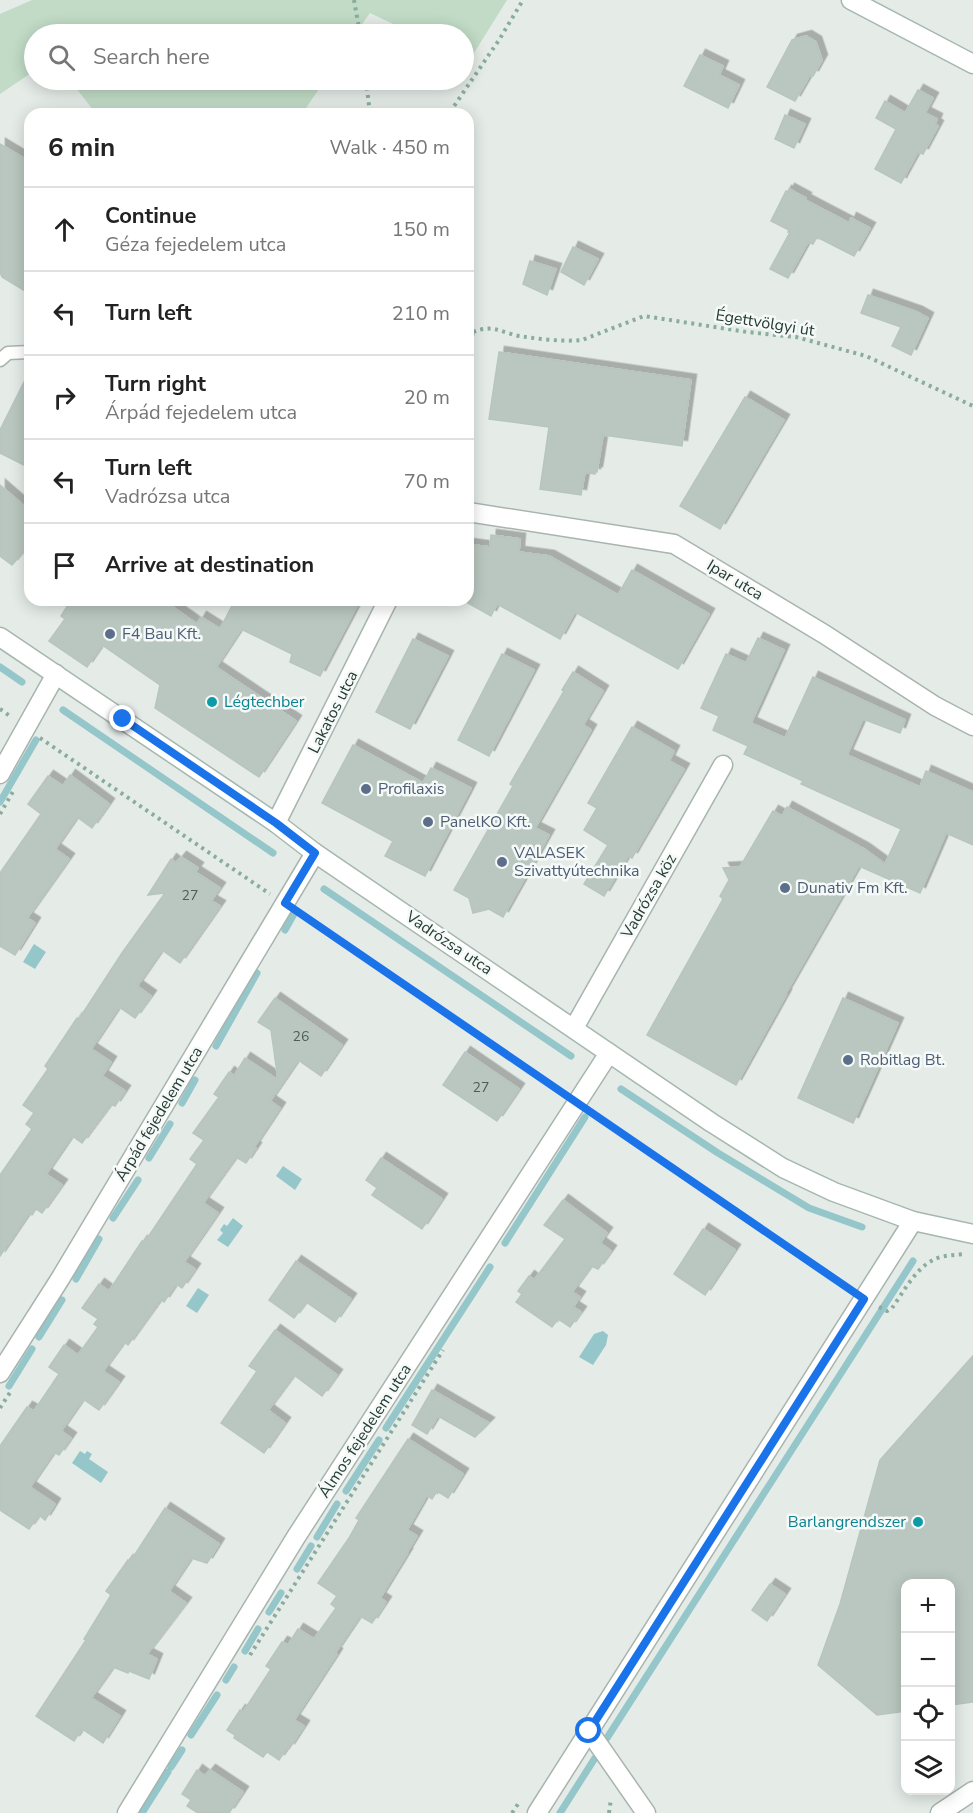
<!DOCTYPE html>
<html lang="en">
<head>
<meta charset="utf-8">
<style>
  :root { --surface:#fff; --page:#f6f6f6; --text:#222; --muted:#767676; --line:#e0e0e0 }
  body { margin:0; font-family:"Nunito Sans",sans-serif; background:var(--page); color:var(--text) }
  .controls { position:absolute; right:18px; bottom:18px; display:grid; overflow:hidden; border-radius:12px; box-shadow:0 3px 15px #0003 }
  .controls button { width:54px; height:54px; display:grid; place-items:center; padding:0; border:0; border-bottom:2px solid var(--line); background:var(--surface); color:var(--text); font:30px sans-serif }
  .stop { position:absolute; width:18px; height:18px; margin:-14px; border:4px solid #1a73e8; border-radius:50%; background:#fff }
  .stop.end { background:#1a73e8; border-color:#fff; box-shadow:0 2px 6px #0008 }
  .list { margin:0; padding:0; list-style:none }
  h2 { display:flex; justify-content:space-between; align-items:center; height:78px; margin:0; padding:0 24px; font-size:26px }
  h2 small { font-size:20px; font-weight:400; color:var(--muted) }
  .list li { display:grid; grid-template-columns:39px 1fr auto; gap:18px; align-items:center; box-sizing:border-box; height:84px; padding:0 24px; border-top:2px solid var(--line) }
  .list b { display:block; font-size:22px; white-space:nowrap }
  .list p { margin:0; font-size:20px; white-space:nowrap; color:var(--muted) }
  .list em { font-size:20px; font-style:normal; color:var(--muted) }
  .icon { flex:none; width:33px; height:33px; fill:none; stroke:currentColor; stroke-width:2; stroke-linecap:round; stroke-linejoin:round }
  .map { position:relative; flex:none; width:973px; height:1813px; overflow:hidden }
  .search { position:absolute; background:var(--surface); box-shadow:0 3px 15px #0003; left:24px; top:24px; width:450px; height:66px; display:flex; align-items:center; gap:15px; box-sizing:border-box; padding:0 21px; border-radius:33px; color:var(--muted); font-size:22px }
  .panel { position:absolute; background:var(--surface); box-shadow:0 3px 15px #0003; left:24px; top:108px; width:450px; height:498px; border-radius:18px }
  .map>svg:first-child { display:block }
  .green { fill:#c1dbc6 }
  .water { fill:#94c6ca }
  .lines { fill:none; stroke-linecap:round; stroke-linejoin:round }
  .stream { stroke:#94c6ca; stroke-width:7 }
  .building { fill:#bac7c1; stroke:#b8c5bf; stroke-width:1.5; filter:url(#shadow) }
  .lane-casing { stroke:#a8b4ae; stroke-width:15 }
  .street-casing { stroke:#a8b4ae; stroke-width:21 }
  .secondary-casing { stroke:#a5b7af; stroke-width:21 }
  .path { stroke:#89ac9e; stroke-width:4; stroke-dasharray:3 4.5; stroke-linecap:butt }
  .lane { stroke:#fff; stroke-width:12 }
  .street { stroke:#fff; stroke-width:18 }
  .secondary { stroke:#fff; stroke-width:18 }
  .route { stroke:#1a73e8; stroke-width:8 }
  .service-dot { fill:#5c6f8a; stroke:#f5f9f7; stroke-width:2 }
  .culture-dot { fill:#0f9aa8; stroke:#f5f9f7; stroke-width:2 }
  .labels { text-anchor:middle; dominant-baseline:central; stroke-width:5; stroke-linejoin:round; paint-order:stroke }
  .number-label { font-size:14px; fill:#4b5f57 }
  .street-label { font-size:16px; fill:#263c34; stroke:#f5f9f7 }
  .service-label { font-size:16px; fill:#4e5e75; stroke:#f5f9f7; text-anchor:start }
  .culture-label { font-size:16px; fill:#0d838f; stroke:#f5f9f7; text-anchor:start }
</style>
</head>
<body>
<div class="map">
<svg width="973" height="1813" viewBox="0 0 973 1813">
  <defs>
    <filter id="shadow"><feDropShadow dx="5.5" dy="-5.5" stdDeviation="0" flood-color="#0004"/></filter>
  </defs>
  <rect width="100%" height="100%" fill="#e5ece8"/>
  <!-- green -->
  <g class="green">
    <polygon points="32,0 507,0 469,61 464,59 464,34 414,34 370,13 355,34 34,34 34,71 0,94 0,14"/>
    <polygon points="70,80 325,80 302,114 96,114"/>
  </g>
  <!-- water -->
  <g class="water">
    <polygon points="34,944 46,952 35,969 23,962"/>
    <polygon points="283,1166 302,1179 295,1190 276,1176"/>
    <polygon points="233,1218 243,1226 228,1247 217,1240 223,1233 220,1230 224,1224 227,1226"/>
    <polygon points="198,1288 209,1295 197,1313 186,1306"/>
    <polygon points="603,1331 608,1335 606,1345 593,1365 579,1357 594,1334"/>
    <polygon points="80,1451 85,1454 87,1451 92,1454 89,1459 108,1472 101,1483 72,1463"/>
  </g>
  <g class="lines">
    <!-- stream -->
    <g class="stream">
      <polyline points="0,667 22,682"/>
      <polyline points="63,710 273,853"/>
      <polyline points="0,802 36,740"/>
      <polyline points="324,889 571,1056"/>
      <polyline points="285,930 294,914"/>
      <polyline points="216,1046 257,973"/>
      <polyline points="621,1089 718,1153 809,1208 862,1227"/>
      <polyline points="182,1103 195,1080"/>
      <polyline points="149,1158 170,1124"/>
      <polyline points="113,1218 138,1180"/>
      <polyline points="505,1243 585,1117"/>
      <polyline points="76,1279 99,1239"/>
      <polyline points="39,1337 62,1300"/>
      <polyline points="9,1386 32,1349"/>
      <polyline points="386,1428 490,1267"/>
      <polyline points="346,1491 379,1440"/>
      <polyline points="317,1537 337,1504"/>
      <polyline points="297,1569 311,1546"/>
      <polyline points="269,1612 281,1593"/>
      <polyline points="245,1651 258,1629"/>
      <polyline points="226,1680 234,1667"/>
      <polyline points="191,1735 217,1695"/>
      <polyline points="607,1738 913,1261"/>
      <polyline points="171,1767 182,1750"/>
      <polyline points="142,1813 168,1772"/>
      <polyline points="560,1813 595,1758"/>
    </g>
  </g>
  <!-- building -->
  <g class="building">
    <polygon points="806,36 816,42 822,60 813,76 810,75 795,101 767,87 792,40"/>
    <polygon points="700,55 723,66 719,75 739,85 728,108 684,86"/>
    <polygon points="918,90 933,98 925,113 937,119 935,124 938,126 923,154 918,152 901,183 875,169 896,129 876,118 885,101 905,113"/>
    <polygon points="785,115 805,124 794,148 775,139"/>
    <polygon points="0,144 30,162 30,294 2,277 0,272"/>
    <polygon points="789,189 806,198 805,200 849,223 851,218 870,228 854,256 817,237 813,244 808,242 788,278 770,269 790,232 788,232 789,230 771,221 786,191 788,192"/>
    <polygon points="573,247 598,259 584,285 561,272"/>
    <polygon points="530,261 556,269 547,295 523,284"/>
    <polygon points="868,295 917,312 928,318 911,355 892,346 901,327 861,313"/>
    <polygon points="499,352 691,380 682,446 603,435 597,472 595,472 595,474 585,472 581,495 540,489 549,427 489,419"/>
    <polygon points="30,370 30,468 0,453 0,430"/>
    <polygon points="745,397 784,420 720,529 680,506"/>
    <polygon points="0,485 30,511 30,544 12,565 0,556"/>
    <polygon points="491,535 520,539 519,552 549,556 618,595 632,570 709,614 678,669 575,612 560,639 497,604 491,616 468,603 468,544 490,547"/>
    <polygon points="71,600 163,600 197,624 201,617 220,629 235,600 360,600 320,676 290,662 292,654 241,629 216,667 296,721 259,777 155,708 160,685 102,645 87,667 49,641 65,619 61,616"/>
    <polygon points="758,638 784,650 751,723 785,738 813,677 905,720 900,733 863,719 847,755 920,787 926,771 973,792 973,845 946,833 920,893 859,866 785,995 786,995 736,1085 647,1035 723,899 720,896 729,880 723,868 740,867 773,811 782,816 787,807 864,849 885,864 901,829 801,784 803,781 744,754 748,746 713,730 719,716 701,708 726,654 746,663"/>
    <polygon points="413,639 448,656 410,729 376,712"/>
    <polygon points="502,654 534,670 489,756 458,740"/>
    <polygon points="573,672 603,691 583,725 591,730 535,828 549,835 503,917 489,909 473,913 469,898 454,890 513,786 510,784 564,691 562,690"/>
    <polygon points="632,727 674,751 669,761 684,769 632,858 628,856 604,896 584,884 608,845 584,830 597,808 588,803"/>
    <polygon points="353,745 423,783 431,768 471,788 425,876 385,856 393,841 322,803"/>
    <polygon points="70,775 109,804 92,828 77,817 55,849 69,859 27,918 35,923 15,955 0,946 0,873 41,814 28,804 48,776 63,786"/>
    <polygon points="181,857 198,868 195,872 220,888 211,901 220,906 180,963 162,950 137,986 151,996 135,1018 119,1007 91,1049 111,1062 102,1076 125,1091 115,1106 111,1104 82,1143 72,1136 46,1174 62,1185 42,1213 36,1209 32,1215 29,1213 0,1256 0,1175 32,1129 26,1124 34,1113 23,1105 48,1069 45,1066 77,1018 79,1019 122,953 165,893 148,895 171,859 176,863"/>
    <polygon points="275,998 342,1045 321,1076 298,1060 270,1101 280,1108 254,1147 256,1148 246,1163 236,1157 203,1203 218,1213 184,1262 195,1269 182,1288 176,1284 164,1302 161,1299 128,1345 124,1342 103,1371 119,1382 99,1410 83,1399 61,1431 71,1438 59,1455 54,1452 30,1487 55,1504 45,1520 39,1515 29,1529 0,1510 0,1446 27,1407 34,1411 59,1374 49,1367 64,1345 78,1355 98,1327 94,1324 98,1319 82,1308 99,1284 109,1291 142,1241 144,1243 197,1164 190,1159 204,1140 193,1133 219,1097 214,1094 229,1072 234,1076 245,1058 278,1080 271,1030 258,1022"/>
    <polygon points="843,998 898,1023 853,1123 798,1098"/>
    <polygon points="465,1052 519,1089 497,1121 443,1085"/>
    <polygon points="381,1158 442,1199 422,1229 372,1195 377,1188 366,1180"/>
    <polygon points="563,1200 607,1233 600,1243 611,1251 598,1269 591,1266 572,1292 580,1297 573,1307 581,1312 570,1327 558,1319 552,1327 516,1302 522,1294 518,1291 529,1276 534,1280 565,1239 544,1225"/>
    <polygon points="703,1229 735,1250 705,1295 674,1274"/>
    <polygon points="296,1261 351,1299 335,1322 306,1302 294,1318 269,1300"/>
    <polygon points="275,1330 337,1375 322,1396 294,1375 268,1410 285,1423 264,1453 221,1423 257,1371 249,1366"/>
    <polygon points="973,1356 973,1702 951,1705 951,1584 906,1584 906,1711 877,1715 818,1665 840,1604 880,1460"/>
    <polygon points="432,1390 489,1423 475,1437 438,1416 427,1434 412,1425"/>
    <polygon points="408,1439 463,1474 448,1498 437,1491 432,1499 427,1495 407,1530 417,1536 406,1554 407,1554 380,1598 386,1602 372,1623 360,1616 335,1653 337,1654 294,1720 304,1726 289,1749 287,1748 279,1760 267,1752 263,1757 234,1738 235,1735 227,1730 240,1710 243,1712 271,1669 266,1666 282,1642 288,1645 298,1629 314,1639 336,1608 331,1604 337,1596 318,1583 349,1538 359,1520 356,1518"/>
    <polygon points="165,1508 219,1544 207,1563 191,1558 169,1591 186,1603 147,1654 157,1659 149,1679 129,1671 128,1673 113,1667 91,1698 120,1716 103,1743 82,1729 74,1741 36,1716 86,1640 84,1639 111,1595 106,1591 128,1560 130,1562"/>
    <polygon points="770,1584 785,1594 767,1621 752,1610"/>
    <polygon points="197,1770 205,1776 210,1770 243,1792 229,1813 198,1813 187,1806 191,1800 182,1794"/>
  </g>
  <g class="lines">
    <!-- lane casing -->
    <g class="lane-casing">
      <polyline id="lane" points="0,360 8,353 30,352"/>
    </g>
    <!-- street casing -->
    <g class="street-casing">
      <g id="street">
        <polyline points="468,512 674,544 824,634 935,706 973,726"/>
        <polyline points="0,774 56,674"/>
        <polyline points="276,823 388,600"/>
        <polyline points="574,1028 723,765"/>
        <polyline points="0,1373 60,1279 315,853"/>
        <polyline points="589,1731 646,1813"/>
        <polyline points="127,1813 296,1537 609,1053"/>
        <polyline points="537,1813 913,1221"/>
        <polyline points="940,1813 973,1791"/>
      </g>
    </g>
    <!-- secondary casing -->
    <g class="secondary-casing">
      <g id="secondary">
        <polyline points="851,0 973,64"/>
        <polyline points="0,637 276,823 315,853 712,1123 783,1168 834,1192 913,1221 973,1234"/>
      </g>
    </g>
    <!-- path -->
    <g class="path">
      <polyline points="354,0 360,34"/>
      <polyline points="366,80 370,114"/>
      <polyline points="450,112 499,40 523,0"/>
      <polyline points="468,328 473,332 468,353"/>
      <path d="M 473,332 C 493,324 500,332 519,336 C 539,339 562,342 582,340 L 644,316 L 747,332 L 796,337 L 866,356 L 973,406"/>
      <polyline points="0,709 10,716"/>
      <polyline points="40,738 270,894"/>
      <polyline points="0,814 15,788"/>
      <polyline points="301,915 563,1093"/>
      <polyline points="594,1114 848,1287"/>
      <path d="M 879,1307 L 887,1311 L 892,1308 C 903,1293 915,1269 933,1260 C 942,1255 956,1255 966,1254"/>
      <polyline points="0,1408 11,1391"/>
      <polyline points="250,1655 443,1350"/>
      <polyline points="512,1813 518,1804"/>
      <polyline points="609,1813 611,1799"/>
    </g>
    <!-- lane -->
    <use href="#lane" class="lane"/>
    <!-- street -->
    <use href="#street" class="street"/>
    <!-- secondary -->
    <use href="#secondary" class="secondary"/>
  </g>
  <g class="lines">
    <!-- route -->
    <polyline class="route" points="123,719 276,823 315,853 285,903 864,1299 589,1731"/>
  </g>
  <!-- markers -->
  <g class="service-dot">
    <circle cx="110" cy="634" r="6"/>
    <circle cx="366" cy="789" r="6"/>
    <circle cx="428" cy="822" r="6"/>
    <circle cx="502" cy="862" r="6"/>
    <circle cx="785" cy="888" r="6"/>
    <circle cx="848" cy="1060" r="6"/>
  </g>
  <g class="culture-dot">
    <circle cx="212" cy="702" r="6"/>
    <circle cx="918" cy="1522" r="6"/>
  </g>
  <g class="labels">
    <!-- number labels -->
    <g class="number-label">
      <text x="190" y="895">27</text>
      <text x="301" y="1036">26</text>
      <text x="481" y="1087">27</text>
    </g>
    <!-- street labels -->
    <g class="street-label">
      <text transform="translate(765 323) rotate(9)">Égettvölgyi út</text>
      <text transform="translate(735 580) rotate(31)">Ipar utca</text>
      <text transform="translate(333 712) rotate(-63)">Lakatos utca</text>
      <text transform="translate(649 896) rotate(-60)">Vadrózsa köz</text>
      <text transform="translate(449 943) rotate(34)">Vadrózsa utca</text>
      <text transform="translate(159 1114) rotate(-59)">Árpád fejedelem utca</text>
      <text transform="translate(365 1431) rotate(-57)">Álmos fejedelem utca</text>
    </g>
    <!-- service labels -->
    <g class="service-label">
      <text x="122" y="634">F4 Bau Kft.</text>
      <text x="378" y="789">Profilaxis</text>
      <text x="440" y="822">PanelKO Kft.</text>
      <text x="514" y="853">VALASEK<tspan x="514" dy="18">Szivattyútechnika</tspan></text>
      <text x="797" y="888">Dunativ Fm Kft.</text>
      <text x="860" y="1060">Robitlag Bt.</text>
    </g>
    <!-- culture labels -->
    <g class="culture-label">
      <text x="224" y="702">Légtechber</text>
      <text x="906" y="1522" text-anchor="end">Barlangrendszer</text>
    </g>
  </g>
</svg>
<div class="controls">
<button>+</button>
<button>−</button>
<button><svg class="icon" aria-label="locate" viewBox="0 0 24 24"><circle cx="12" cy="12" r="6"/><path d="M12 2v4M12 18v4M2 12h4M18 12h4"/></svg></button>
<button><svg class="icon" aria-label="layers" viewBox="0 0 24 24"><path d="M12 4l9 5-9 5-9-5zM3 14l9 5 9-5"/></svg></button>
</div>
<div class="stop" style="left:589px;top:1731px"></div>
<div class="stop end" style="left:123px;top:719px"></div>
<div class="search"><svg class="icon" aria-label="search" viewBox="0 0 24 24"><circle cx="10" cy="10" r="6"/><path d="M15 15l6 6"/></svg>Search here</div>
<section class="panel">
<h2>6 min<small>Walk · 450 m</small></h2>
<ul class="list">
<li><svg class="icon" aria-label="ahead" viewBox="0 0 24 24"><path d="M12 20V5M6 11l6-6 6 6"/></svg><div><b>Continue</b><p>Géza fejedelem utca</p></div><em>150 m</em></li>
<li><svg class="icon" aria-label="left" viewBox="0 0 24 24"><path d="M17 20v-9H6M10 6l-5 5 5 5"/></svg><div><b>Turn left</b></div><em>210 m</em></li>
<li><svg class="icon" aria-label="right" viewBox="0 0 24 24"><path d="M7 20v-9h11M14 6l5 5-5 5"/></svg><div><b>Turn right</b><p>Árpád fejedelem utca</p></div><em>20 m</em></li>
<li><svg class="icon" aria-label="left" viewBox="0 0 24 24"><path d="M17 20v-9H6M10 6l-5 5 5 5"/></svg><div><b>Turn left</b><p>Vadrózsa utca</p></div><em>70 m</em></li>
<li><svg class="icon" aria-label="arrive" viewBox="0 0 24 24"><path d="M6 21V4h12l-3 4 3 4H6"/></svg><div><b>Arrive at destination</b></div></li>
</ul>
</section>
</div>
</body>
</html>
